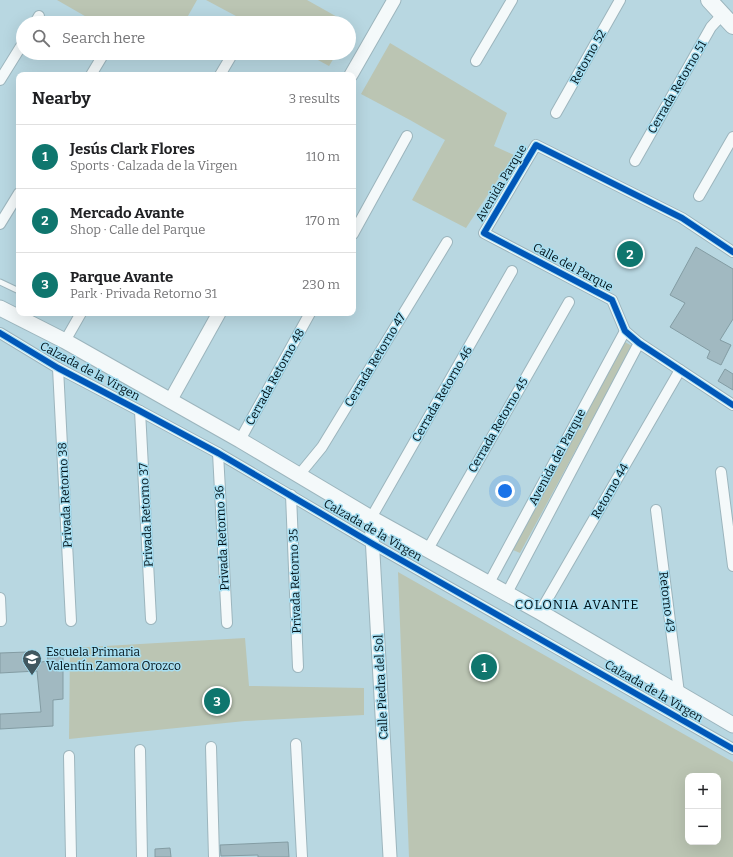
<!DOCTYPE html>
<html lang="en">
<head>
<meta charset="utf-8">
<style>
  :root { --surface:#fff; --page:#f6f6f6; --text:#202124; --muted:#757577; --line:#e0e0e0; --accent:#0f766e }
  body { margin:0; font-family:Bitter,serif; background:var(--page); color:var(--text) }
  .controls { position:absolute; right:12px; bottom:12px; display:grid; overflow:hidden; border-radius:8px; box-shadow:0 4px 16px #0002 }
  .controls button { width:36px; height:36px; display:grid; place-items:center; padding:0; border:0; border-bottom:1px solid var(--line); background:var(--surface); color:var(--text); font:20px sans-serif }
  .you { position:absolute; left:505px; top:491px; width:14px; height:14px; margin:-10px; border:3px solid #fff; border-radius:50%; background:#1a73e8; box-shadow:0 0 0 6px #1a73e833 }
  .badge { display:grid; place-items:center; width:26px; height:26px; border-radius:50%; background:var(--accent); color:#fff; font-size:13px; font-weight:700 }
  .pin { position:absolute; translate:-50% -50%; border:2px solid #fff; box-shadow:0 1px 4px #0006 }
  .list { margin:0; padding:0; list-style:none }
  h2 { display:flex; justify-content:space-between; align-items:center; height:52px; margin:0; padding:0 16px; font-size:17px }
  h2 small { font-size:13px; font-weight:400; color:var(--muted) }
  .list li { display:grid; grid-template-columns:26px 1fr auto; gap:12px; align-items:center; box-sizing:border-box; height:64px; padding:0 16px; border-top:1px solid var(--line) }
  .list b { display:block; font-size:15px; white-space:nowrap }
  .list p { margin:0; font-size:13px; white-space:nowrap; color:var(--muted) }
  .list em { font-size:13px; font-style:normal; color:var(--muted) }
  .icon { flex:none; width:22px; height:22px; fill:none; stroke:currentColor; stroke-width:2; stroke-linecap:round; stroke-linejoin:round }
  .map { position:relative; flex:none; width:733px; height:857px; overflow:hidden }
  .search { position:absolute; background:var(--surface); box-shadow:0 4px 16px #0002; left:16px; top:16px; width:340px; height:44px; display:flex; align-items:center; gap:10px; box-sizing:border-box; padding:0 14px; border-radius:22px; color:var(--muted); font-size:15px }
  .panel { position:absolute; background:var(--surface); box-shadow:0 4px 16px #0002; left:16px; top:72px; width:340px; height:244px; border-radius:8px }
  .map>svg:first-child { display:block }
  .green { fill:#bbc5b3; fill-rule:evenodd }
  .building { fill:#a1b9c1; stroke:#839ca3 }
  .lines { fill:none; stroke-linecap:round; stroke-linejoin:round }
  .service-casing { stroke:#9cb5bd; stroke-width:7 }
  .minor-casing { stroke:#9cb5bd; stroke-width:12 }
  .tertiary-casing { stroke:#9cb5bd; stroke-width:15 }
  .secondary-casing { stroke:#9cb5bd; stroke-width:17 }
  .primary-casing { stroke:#9cb5bd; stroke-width:18 }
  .service { stroke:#f4f9fa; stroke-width:5 }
  .minor { stroke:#f4f9fa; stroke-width:10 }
  .tertiary { stroke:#f4f9fa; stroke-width:13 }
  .secondary { stroke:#f4f9fa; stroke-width:15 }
  .primary { stroke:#f4f9fa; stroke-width:16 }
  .cycleway-casing { stroke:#a7dff2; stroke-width:8 }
  .cycleway { stroke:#0057b8; stroke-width:6 }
  .labels { text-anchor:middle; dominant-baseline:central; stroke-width:3; stroke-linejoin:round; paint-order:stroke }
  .street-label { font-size:12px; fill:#001219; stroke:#a7dff2 }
  .poi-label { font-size:12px; fill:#001219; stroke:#a7dff2; text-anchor:start }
  .neighbourhood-label { font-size:13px; letter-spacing:1px; fill:#001219; stroke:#a7dff2 }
</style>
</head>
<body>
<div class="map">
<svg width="733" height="857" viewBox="0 0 733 857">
  <rect width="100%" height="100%" fill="#b8d7e1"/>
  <!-- green -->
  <g class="green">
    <polygon points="57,0 197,0 184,23 97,23"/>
    <polygon points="206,0 307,0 348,23 249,23"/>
    <polygon points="390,43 507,113 494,146 514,155 466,228 412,200 445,140 410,120 361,94"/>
    <polygon points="305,53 337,53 329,66"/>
    <polygon points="625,342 632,346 520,553 513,550"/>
    <path d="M 398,572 L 733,762 L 733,857 L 409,857 ZM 688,776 L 718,776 L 718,842 L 688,842 Z"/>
    <polygon points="245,638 249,686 364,688 364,715 245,721 69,739 70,648"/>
  </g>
  <!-- building -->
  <g class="building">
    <polygon points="696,247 733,269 733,319 720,340 731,345 721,365 707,358 710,351 670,327 685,303 670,295"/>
    <polygon points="725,369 733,374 733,390 718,381"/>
    <polygon points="63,650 63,699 53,700 53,726 0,729 0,714 41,712 37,671 0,673 0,653 27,652 28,664 48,661 47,651"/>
    <polygon points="288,842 289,857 258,857 258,855 221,856 220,845"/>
    <polygon points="170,848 171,857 155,857 155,849"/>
  </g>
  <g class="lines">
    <!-- service casing -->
    <g class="service-casing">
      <polyline id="service" points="0,282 19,291"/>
    </g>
    <!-- minor casing -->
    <g class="minor-casing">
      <g id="minor">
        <polyline points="35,23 39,16"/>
        <polyline points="476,61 512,0"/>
        <polyline points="91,75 103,55"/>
        <polyline points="220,75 233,53"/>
        <polyline points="0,80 23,43"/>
        <polyline points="556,113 620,0"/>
        <polyline points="635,161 711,27 722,15"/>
        <polyline points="699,196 733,137"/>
        <polyline points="0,224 19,193"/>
        <polyline points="353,234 407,136"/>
        <polyline points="733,252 682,218 536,145 484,233 612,300 625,331 639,343 733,405"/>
        <polyline points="0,333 58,368 140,411 218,453 373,544 733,749"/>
        <polyline points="65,341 81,313"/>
        <polyline points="58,368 71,621"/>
        <polyline points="140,411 151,619"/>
        <polyline points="240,440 310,313"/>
        <polyline points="218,453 227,623"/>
        <polyline points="721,472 733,566"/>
        <polyline points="299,475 322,447 447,242"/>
        <polyline points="291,495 298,667"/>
        <polyline points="656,510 679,693"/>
        <polyline points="371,518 512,271"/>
        <polyline points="428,549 569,302"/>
        <polyline points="489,583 625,331"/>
        <polyline points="507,593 639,343"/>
        <polyline points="0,598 1,621"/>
        <polyline points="540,612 680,370"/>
        <polyline points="296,744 302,857"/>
        <polyline points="211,747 214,857"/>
        <polyline points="140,750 142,857"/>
        <polyline points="69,756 71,857"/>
      </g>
    </g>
    <!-- tertiary casing -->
    <g class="tertiary-casing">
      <g id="tertiary">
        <polyline points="351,75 394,0"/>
        <polyline points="170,401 219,313"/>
        <polyline points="371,518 390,857"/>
      </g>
    </g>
    <!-- secondary casing -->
    <g class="secondary-casing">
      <polyline id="secondary" points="0,308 65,341 240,440 371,518 540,612 733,725"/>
    </g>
    <!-- primary casing -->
    <g class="primary-casing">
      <polyline id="primary" points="709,0 733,26"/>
    </g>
    <!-- service -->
    <use href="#service" class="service"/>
    <!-- minor -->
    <use href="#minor" class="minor"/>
    <!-- tertiary -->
    <use href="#tertiary" class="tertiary"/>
    <!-- secondary -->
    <use href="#secondary" class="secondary"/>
    <!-- primary -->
    <use href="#primary" class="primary"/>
    <!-- cycleway casing -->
    <g class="cycleway-casing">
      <g id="cycleway">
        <polyline points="733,252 682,218 536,145 484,233 612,300 625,331 639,343 733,405"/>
        <polyline points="0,333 58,368 140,411 218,453 373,544 733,749"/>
      </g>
    </g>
    <!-- cycleway -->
    <use href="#cycleway" class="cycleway"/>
  </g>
  <!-- icons -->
  <defs>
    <g id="school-pin" transform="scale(1)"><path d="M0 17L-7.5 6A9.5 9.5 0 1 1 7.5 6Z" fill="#40575f" stroke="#a7dff2"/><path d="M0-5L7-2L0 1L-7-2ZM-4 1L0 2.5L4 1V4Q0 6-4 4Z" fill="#fff"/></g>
  </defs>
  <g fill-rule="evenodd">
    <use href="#school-pin" x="32" y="659"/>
  </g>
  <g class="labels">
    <!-- street labels -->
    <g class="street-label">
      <text transform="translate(588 57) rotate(-61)">Retorno 52</text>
      <text transform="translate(677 87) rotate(-60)">Cerrada Retorno 51</text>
      <text transform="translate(501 183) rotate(-59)">Avenida Parque</text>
      <text transform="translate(573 267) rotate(28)">Calle del Parque</text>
      <text transform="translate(375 360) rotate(-59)">Cerrada Retorno 47</text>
      <text transform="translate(90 371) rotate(28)">Calzada de la Virgen</text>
      <text transform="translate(275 377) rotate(-61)">Cerrada Retorno 48</text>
      <text transform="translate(442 394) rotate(-60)">Cerrada Retorno 46</text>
      <text transform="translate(498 425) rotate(-60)">Cerrada Retorno 45</text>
      <text transform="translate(557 457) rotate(-62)">Avenida del Parque</text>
      <text transform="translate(610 491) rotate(-60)">Retorno 44</text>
      <text transform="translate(65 495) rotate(-93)">Privada Retorno 38</text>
      <text transform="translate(146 515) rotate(-93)">Privada Retorno 37</text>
      <text transform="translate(373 530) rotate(30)">Calzada de la Virgen</text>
      <text transform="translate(222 538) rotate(-93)">Privada Retorno 36</text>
      <text transform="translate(295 581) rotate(-92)">Privada Retorno 35</text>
      <text transform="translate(667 602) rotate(83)">Retorno 43</text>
      <text transform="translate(381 687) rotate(-93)">Calle Piedra del Sol</text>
      <text transform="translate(654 691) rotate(30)">Calzada de la Virgen</text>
    </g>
    <!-- poi labels -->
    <g class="poi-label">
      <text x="46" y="652">Escuela Primaria<tspan x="46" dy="14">Valentín Zamora Orozco</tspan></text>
    </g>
    <!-- neighbourhood labels -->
    <g class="neighbourhood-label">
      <text x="577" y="604">COLONIA AVANTE</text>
    </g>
  </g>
</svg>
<div class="controls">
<button>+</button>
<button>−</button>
</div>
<div class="you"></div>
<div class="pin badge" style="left:484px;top:667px">1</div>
<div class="pin badge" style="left:630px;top:254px">2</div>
<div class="pin badge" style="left:217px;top:701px">3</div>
<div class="search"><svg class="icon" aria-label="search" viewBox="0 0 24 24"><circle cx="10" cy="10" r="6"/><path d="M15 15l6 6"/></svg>Search here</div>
<section class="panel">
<h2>Nearby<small>3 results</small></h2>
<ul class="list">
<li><span class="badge">1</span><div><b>Jesús Clark Flores</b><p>Sports · Calzada de la Virgen</p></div><em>110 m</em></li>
<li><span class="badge">2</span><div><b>Mercado Avante</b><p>Shop · Calle del Parque</p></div><em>170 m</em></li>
<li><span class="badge">3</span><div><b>Parque Avante</b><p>Park · Privada Retorno 31</p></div><em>230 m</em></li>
</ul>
</section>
</div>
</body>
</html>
